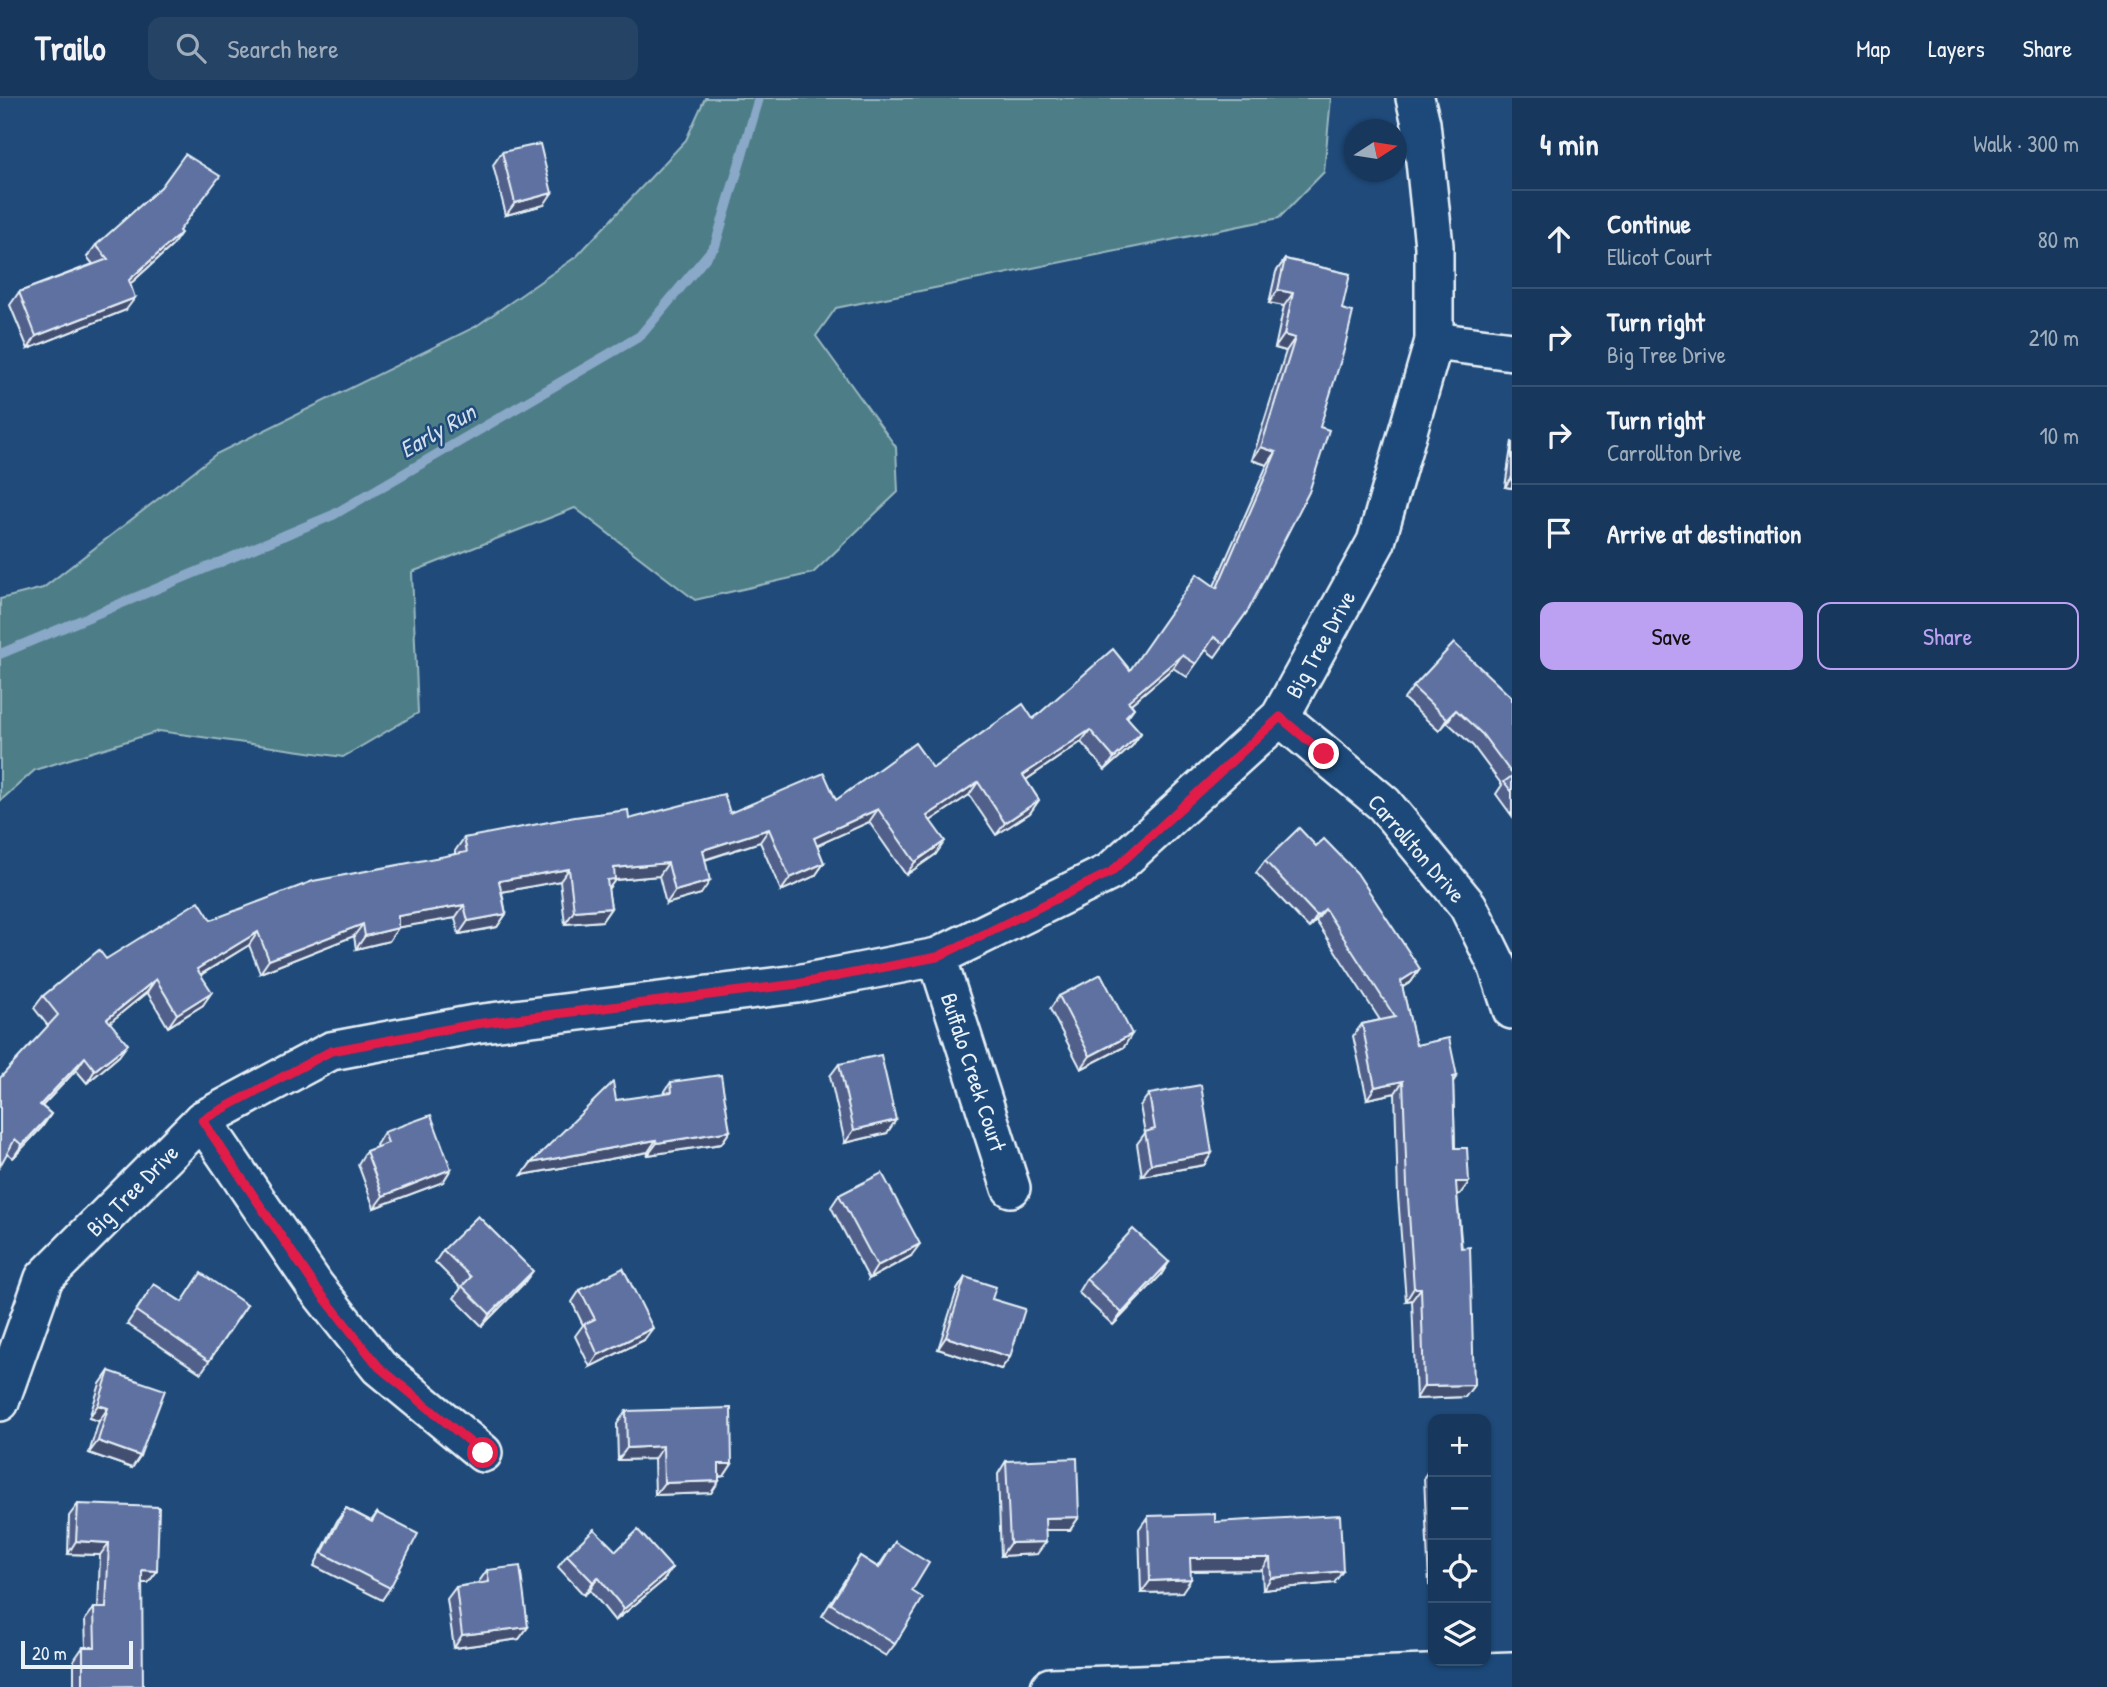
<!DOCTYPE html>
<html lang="en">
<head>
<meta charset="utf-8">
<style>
  :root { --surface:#17385c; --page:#244365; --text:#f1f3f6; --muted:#9eacbb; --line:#365272; --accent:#bca0f2 }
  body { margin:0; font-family:"Patrick Hand",sans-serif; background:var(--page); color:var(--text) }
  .controls { position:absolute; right:21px; bottom:21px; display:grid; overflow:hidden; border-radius:14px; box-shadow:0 2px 5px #0004 }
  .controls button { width:63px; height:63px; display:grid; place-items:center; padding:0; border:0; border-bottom:2px solid var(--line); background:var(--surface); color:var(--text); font:35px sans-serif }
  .compass { position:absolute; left:1344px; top:21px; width:63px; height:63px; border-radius:50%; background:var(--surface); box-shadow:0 2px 5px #0004; rotate:78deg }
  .scale { position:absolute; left:21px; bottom:18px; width:112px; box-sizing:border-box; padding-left:7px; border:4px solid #e8f1f8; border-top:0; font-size:19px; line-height:24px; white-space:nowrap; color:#e8f1f8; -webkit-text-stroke:5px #1f4a7a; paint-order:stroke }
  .stop { position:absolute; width:21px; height:21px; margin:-16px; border:5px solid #e11d48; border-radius:50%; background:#fff }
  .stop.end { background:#e11d48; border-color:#fff; box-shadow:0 2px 7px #0008 }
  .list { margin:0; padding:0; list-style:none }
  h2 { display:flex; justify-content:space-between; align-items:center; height:91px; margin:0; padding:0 28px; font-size:30px }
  h2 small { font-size:23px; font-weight:400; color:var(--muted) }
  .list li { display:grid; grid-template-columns:46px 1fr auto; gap:21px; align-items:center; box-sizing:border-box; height:98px; padding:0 28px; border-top:2px solid var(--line) }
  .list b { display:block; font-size:26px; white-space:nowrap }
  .list p { margin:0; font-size:23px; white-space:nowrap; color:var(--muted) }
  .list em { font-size:23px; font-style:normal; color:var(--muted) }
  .actions { display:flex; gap:14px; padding:21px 28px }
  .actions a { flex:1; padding:16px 0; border:2px solid var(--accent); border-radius:14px; text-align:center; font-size:24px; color:var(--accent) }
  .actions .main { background:var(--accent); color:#111 }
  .icon { flex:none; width:38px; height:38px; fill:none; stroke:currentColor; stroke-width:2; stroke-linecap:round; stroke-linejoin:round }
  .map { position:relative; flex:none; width:1512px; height:1589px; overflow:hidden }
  header { display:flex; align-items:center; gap:42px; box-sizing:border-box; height:98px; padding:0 35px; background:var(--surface); border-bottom:2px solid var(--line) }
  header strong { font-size:33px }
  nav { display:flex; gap:38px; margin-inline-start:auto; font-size:24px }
  .search { width:490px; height:63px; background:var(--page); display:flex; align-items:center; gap:18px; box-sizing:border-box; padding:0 24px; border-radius:14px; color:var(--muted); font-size:26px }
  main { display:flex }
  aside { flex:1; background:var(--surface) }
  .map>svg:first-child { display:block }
  .green { fill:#4e7e88; stroke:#9bb8c0; stroke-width:2 }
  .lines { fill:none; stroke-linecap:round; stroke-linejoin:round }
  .stream { stroke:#8aa8c7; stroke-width:10 }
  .minor-casing { stroke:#e8f1f8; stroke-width:42 }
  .minor { stroke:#1f4a7a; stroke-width:37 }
  .wall { fill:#51618a; stroke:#e8f1f8; stroke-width:2 }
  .shaded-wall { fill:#424f71; stroke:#e8f1f8; stroke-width:2 }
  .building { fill:#5e71a1; stroke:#e8f1f8; stroke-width:2 }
  .route { stroke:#e11d48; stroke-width:9 }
  .labels { text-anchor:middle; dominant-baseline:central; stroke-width:5; stroke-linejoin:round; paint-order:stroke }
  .street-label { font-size:23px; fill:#e8f1f8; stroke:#1f4a7a }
  .water-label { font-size:24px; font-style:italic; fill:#d1dfec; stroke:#1f4a7a }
</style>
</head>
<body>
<header>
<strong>Trailo</strong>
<div class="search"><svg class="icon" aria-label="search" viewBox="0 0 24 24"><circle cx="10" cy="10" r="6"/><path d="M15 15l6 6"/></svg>Search here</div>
<nav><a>Map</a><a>Layers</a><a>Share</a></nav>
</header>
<main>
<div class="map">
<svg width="1512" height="1589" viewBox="0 0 1512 1589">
  <rect width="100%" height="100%" fill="#1f4a7a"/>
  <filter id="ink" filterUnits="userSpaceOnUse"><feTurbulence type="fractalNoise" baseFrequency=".0143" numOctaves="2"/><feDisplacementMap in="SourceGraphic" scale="14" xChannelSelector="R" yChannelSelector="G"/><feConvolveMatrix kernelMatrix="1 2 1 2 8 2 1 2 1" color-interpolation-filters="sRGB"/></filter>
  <g filter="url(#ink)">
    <!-- green -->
    <polygon class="green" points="705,0 1331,0 1324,74 1279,120 836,210 816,238 896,349 898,394 813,475 695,502 575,410 412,474 418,615 343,659 159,633 35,672 0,703 0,501 43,490 216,356 475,229 577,158 686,42"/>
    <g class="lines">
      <!-- stream -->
      <polyline class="stream" points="0,556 333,417 640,238 715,148 759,0"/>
      <!-- minor casing -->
      <g class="minor-casing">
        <g id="minor">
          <polyline points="1434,243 1512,253"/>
          <polyline points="1280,619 1384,706 1468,808 1497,867 1512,912"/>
          <polyline points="937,859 1011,1090"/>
          <polyline points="202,1022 315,1188 379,1269 483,1355"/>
          <polyline points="0,1304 44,1180 202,1022 331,953 475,926 797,886 937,859 1110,774 1280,619 1376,444 1434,243 1434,148 1421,25 1415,0"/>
          <polyline points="1050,1589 1512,1573"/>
        </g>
      </g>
      <!-- minor -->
      <use href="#minor" class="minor"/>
    </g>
    <!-- wall -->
    <g class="wall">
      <polygon points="502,54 544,107 506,117 493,67"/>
      <polygon points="179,133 172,148 130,186 126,212 28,251 10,207 19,194 93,166 87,159 96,147"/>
      <polygon points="1285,161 1350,176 1249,511 1215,559 1206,552 1187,579 1173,570 1131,606 1134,610 1127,620 1141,635 1132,648 1105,672 1081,644 1026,682 1039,702 1030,715 996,737 969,697 930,723 936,756 906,777 869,724 817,747 824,765 815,778 781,793 760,744 705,762 701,796 666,806 659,778 615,782 608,791 611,810 602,823 565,826 560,783 502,794 506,816 497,829 459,836 455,820 398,829 389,843 356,851 354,838 260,875 249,847 201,877 203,907 168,929 147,894 110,924 119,958 87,985 76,972 42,1008 51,1016 42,1029 13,1060 7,1055 48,928 34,910 43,898 106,861 211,822 455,756 455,753 464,740 629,721 730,715 836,702 933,670 1130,572 1214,488 1267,367 1252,362 1286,253 1275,250 1284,208 1269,205 1276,174"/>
      <polygon points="1512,343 1512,390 1505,389"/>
      <polygon points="1413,589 1512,600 1512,718 1496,696 1502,687 1473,648 1447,624 1439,633 1404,601"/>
      <polygon points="1265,763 1420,871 1411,884 1402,889 1416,947 1457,978 1453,984 1455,1050 1460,1096 1457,1096 1474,1287 1465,1299 1416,1301 1412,1202 1406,1203 1398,1098 1395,995 1367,1001 1353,938 1362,926 1380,922 1316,823 1309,830 1256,775"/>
      <polygon points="1059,898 1124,949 1081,971 1050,911"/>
      <polygon points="839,966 887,1035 845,1045 830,978"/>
      <polygon points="671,984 730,1033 721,1046 648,1057 648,1054 522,1077 531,1065 663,996"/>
      <polygon points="1149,996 1212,1055 1204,1067 1142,1078 1137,1046 1145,1035 1140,1008"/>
      <polygon points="384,1034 451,1071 443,1084 374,1110 358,1066 366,1053 377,1049 376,1047"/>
      <polygon points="839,1097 911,1158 869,1181 831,1109"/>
      <polygon points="443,1152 524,1185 482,1228 454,1200 461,1190 435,1164"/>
      <polygon points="1169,1164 1161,1177 1113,1227 1078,1194 1086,1181"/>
      <polygon points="965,1179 992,1201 1010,1259 1001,1271 938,1251 957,1192"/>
      <polygon points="154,1186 182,1204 247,1207 201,1275 127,1226"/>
      <polygon points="580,1192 644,1242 590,1269 575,1238 583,1227 572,1204"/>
      <polygon points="109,1273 140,1358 132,1370 89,1355 99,1323 89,1320 100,1286"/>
      <polygon points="626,1313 732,1366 724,1378 719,1379 719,1383 711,1395 655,1397 654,1361 618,1362 617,1326"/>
      <polygon points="1006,1363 1079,1419 1070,1432 1045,1432 1037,1456 1001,1458 998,1376"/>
      <polygon points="1433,1366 1433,1486 1429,1487 1424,1379"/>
      <polygon points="78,1406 157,1473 148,1485 142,1485 142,1589 74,1589 74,1562 83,1549 86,1549 85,1522 94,1510 98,1510 100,1457 68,1456 69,1418"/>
      <polygon points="346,1410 371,1423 377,1415 390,1490 382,1502 314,1468 337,1423"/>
      <polygon points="1148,1418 1215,1424 1334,1485 1263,1492 1262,1472 1190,1473 1182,1494 1141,1495 1139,1431"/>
      <polygon points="895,1444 912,1493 895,1546 886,1558 822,1518 860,1458 878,1469"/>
      <polygon points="616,1453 672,1470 663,1483 615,1523 590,1492 584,1497 558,1469 567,1457"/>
      <polygon points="487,1472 528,1529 519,1541 454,1550 447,1501 456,1489 478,1485"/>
    </g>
    <!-- shaded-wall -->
    <g class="shaded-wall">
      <polygon points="552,95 544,107 506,117 515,105"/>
      <polygon points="181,135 172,148 120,195 129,182"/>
      <polygon points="1278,192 1293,195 1284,208 1269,205"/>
      <polygon points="135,200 126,212 28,251 36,238"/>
      <polygon points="1284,237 1295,240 1286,253 1275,250"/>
      <polygon points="1261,349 1276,354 1267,367 1252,362"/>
      <polygon points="1512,379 1512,390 1505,389"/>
      <polygon points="1182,557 1173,570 1119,616 1128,603"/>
      <polygon points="1456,612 1447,624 1439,633 1447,621"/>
      <polygon points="1090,632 1081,644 1014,690 1023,677"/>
      <polygon points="1141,635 1132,648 1105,672 1114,660"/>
      <polygon points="978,684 969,697 918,731 927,718"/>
      <polygon points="1039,702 1030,715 996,737 1005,725"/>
      <polygon points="878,711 869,724 805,753 814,740"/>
      <polygon points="769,731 760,744 694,765 703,752"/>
      <polygon points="945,743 936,756 906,777 915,764"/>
      <polygon points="668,765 659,778 615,782 606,794 606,783 614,770"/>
      <polygon points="824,765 815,778 781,793 790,780"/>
      <polygon points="569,771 560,783 490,796 499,783"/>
      <polygon points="710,783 701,796 666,806 675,793"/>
      <polygon points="464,807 455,820 389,831 398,818"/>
      <polygon points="611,810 602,823 565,826 574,813"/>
      <polygon points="1325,811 1316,823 1309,830 1317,818"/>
      <polygon points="506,816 497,829 459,836 468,823"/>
      <polygon points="363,826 354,838 260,875 269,862"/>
      <polygon points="398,830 389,843 356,851 365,838"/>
      <polygon points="258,834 249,847 188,884 197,871"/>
      <polygon points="1420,871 1411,884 1392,896 1401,883"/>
      <polygon points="156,881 147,894 98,934 107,921"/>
      <polygon points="212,894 203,907 168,929 177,916"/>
      <polygon points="1132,936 1124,949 1081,971 1090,958"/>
      <polygon points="128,946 119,958 87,985 95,972"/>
      <polygon points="85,959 76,972 31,1020 40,1007"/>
      <polygon points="1403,983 1395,995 1367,1001 1375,989"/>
      <polygon points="51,1016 42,1029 13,1060 22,1047"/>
      <polygon points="896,1022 887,1035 845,1045 854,1032"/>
      <polygon points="730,1033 721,1046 648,1057 657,1045"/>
      <polygon points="656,1042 648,1054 522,1077 531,1065"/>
      <polygon points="1212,1055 1204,1067 1142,1078 1151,1066"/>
      <polygon points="451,1071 443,1084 374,1110 383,1098"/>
      <polygon points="1456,1084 1469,1084 1460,1096 1448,1097"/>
      <polygon points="920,1146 911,1158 869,1181 877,1168"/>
      <polygon points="1169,1164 1161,1177 1113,1227 1122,1215"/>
      <polygon points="533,1173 524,1185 482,1228 490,1216"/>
      <polygon points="1414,1190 1421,1190 1412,1202 1406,1203"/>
      <polygon points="653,1230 644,1242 590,1269 598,1257"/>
      <polygon points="946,1239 1010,1259 1001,1271 938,1251"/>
      <polygon points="1474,1287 1465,1299 1416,1301 1424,1288"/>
      <polygon points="98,1307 108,1310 99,1323 89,1320"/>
      <polygon points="98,1343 140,1358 132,1370 89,1355"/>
      <polygon points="663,1348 654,1361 618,1362 627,1350"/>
      <polygon points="719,1366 732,1366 724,1378 710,1379"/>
      <polygon points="719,1383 711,1395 655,1397 664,1385"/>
      <polygon points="1079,1419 1070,1432 1036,1432 1045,1420"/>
      <polygon points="76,1443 109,1445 100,1457 68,1456"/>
      <polygon points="1046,1444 1037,1456 1001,1458 1010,1445"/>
      <polygon points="1190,1460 1270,1460 1262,1472 1181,1473"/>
      <polygon points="672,1470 663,1483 615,1523 624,1511"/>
      <polygon points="142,1472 157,1473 148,1485 134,1485"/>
      <polygon points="1343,1473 1334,1485 1263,1492 1271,1480"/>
      <polygon points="598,1479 590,1492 584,1497 593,1484"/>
      <polygon points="1191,1481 1182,1494 1141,1495 1150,1483"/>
      <polygon points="528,1529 519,1541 454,1550 462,1537"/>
    </g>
    <!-- building -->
    <g class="building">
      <polygon points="540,46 552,95 515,105 502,54"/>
      <polygon points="185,56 220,78 179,133 181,135 129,182 135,200 36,238 19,194 108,161 96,147 161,89"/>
      <polygon points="1285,161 1350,176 1342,211 1353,214 1344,252 1320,329 1329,332 1309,394 1249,511 1224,546 1214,539 1196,566 1182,557 1128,603 1134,610 1126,618 1141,635 1114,660 1090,632 1023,677 1039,702 1005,725 978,684 927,718 945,743 915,764 878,711 814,740 824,765 790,780 769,731 703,752 710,783 675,793 668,765 614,770 615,781 607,782 611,810 574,813 569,771 499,783 506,816 468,823 464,807 398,818 398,830 365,838 363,826 269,862 258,834 197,871 212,894 177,916 156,881 107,921 128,946 95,972 85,959 40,1007 51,1016 22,1047 15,1041 0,1068 0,980 58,917 43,898 99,852 106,861 199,803 211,822 313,783 467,754 464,740 575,719 628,712 629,721 724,696 730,715 824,675 836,702 915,645 933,670 1023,606 1033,621 1113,551 1130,572 1197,476 1217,490 1276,354 1261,349 1295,240 1284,237 1293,195 1278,192"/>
      <polygon points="1454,545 1512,600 1512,676 1482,636 1456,612 1447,621 1413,589"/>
      <polygon points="1512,678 1512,694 1504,684"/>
      <polygon points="1299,730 1316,748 1324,741 1357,775 1420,871 1401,883 1416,947 1449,940 1457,978 1453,979 1455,1050 1467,1050 1469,1084 1456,1084 1461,1150 1470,1149 1474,1287 1424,1288 1421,1190 1414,1190 1407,1086 1403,983 1375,989 1362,926 1395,919 1325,811 1317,818 1265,763"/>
      <polygon points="1101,876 1132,936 1090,958 1059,898"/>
      <polygon points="881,957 896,1022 854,1032 839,966"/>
      <polygon points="721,977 730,1033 657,1045 656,1042 531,1065 613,984 616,1002 672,994 671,984"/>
      <polygon points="1201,987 1212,1055 1151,1066 1145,1034 1155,1031 1149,996"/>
      <polygon points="431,1017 451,1071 383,1098 366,1053 388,1045 384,1034"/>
      <polygon points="882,1075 920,1146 877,1168 839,1097"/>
      <polygon points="478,1118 533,1173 490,1216 462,1188 471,1179 443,1152"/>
      <polygon points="1133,1131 1169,1164 1122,1215 1086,1181"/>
      <polygon points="623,1170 653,1230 598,1257 584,1226 595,1221 580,1192"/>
      <polygon points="201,1175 247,1207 209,1263 136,1213 154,1186 182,1204"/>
      <polygon points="965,1179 996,1189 992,1201 1025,1211 1010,1259 946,1239"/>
      <polygon points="109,1273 165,1292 140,1358 98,1343 108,1310 98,1307"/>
      <polygon points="731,1310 732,1366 719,1366 719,1383 664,1385 663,1348 627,1350 626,1313"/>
      <polygon points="1077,1360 1079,1419 1045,1420 1046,1444 1010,1445 1006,1363"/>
      <polygon points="78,1406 159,1409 157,1473 142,1472 143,1588 83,1589 83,1549 95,1549 94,1510 106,1510 109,1445 76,1443"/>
      <polygon points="346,1410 372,1424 377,1415 418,1436 390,1490 322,1455"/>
      <polygon points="1215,1416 1215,1424 1340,1417 1343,1473 1271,1480 1270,1460 1190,1460 1191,1481 1150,1483 1148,1418"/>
      <polygon points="594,1431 616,1453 638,1432 672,1470 624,1511 598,1479 593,1484 567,1457"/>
      <polygon points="895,1444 929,1465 912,1493 923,1500 895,1546 831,1506 860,1458 879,1470"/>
      <polygon points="520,1468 528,1529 462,1537 456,1489 489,1484 487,1472"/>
    </g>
  </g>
  <g class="lines" filter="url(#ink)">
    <!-- route -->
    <polyline class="route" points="483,1355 379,1269 315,1188 202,1022 331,953 475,926 797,886 937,859 1111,774 1280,619 1324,656"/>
  </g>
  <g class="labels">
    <!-- street labels -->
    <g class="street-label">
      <text transform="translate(1320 546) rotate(-61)">Big Tree Drive</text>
      <text transform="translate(1417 750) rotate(49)">Carrollton Drive</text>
      <text transform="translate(974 974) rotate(72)">Buffalo Creek Court</text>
      <text transform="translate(132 1092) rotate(-45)">Big Tree Drive</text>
    </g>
    <!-- water labels -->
    <g class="water-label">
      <text transform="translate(437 332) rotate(-30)">Early Run</text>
    </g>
  </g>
</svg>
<div class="controls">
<button>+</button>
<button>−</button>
<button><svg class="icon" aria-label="locate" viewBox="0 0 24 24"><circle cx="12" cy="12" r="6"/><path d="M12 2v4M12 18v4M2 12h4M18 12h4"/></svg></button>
<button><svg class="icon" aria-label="layers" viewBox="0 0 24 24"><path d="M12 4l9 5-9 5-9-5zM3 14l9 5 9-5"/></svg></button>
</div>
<svg class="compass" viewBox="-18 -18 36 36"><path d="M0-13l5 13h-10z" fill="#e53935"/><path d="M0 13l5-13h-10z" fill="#9eacbb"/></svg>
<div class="scale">20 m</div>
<div class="stop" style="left:483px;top:1355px"></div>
<div class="stop end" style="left:1324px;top:656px"></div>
</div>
<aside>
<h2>4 min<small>Walk · 300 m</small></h2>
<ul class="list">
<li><svg class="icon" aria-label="ahead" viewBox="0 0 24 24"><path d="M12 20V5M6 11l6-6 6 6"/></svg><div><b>Continue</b><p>Ellicot Court</p></div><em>80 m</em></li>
<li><svg class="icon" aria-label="right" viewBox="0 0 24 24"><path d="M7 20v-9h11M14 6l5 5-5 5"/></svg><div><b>Turn right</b><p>Big Tree Drive</p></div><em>210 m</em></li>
<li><svg class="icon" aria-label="right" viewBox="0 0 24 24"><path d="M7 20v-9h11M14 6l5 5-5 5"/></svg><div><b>Turn right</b><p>Carrollton Drive</p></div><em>10 m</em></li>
<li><svg class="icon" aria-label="arrive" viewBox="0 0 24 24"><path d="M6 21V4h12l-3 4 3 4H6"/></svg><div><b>Arrive at destination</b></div></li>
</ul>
<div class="actions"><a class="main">Save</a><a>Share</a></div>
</aside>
</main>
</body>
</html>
